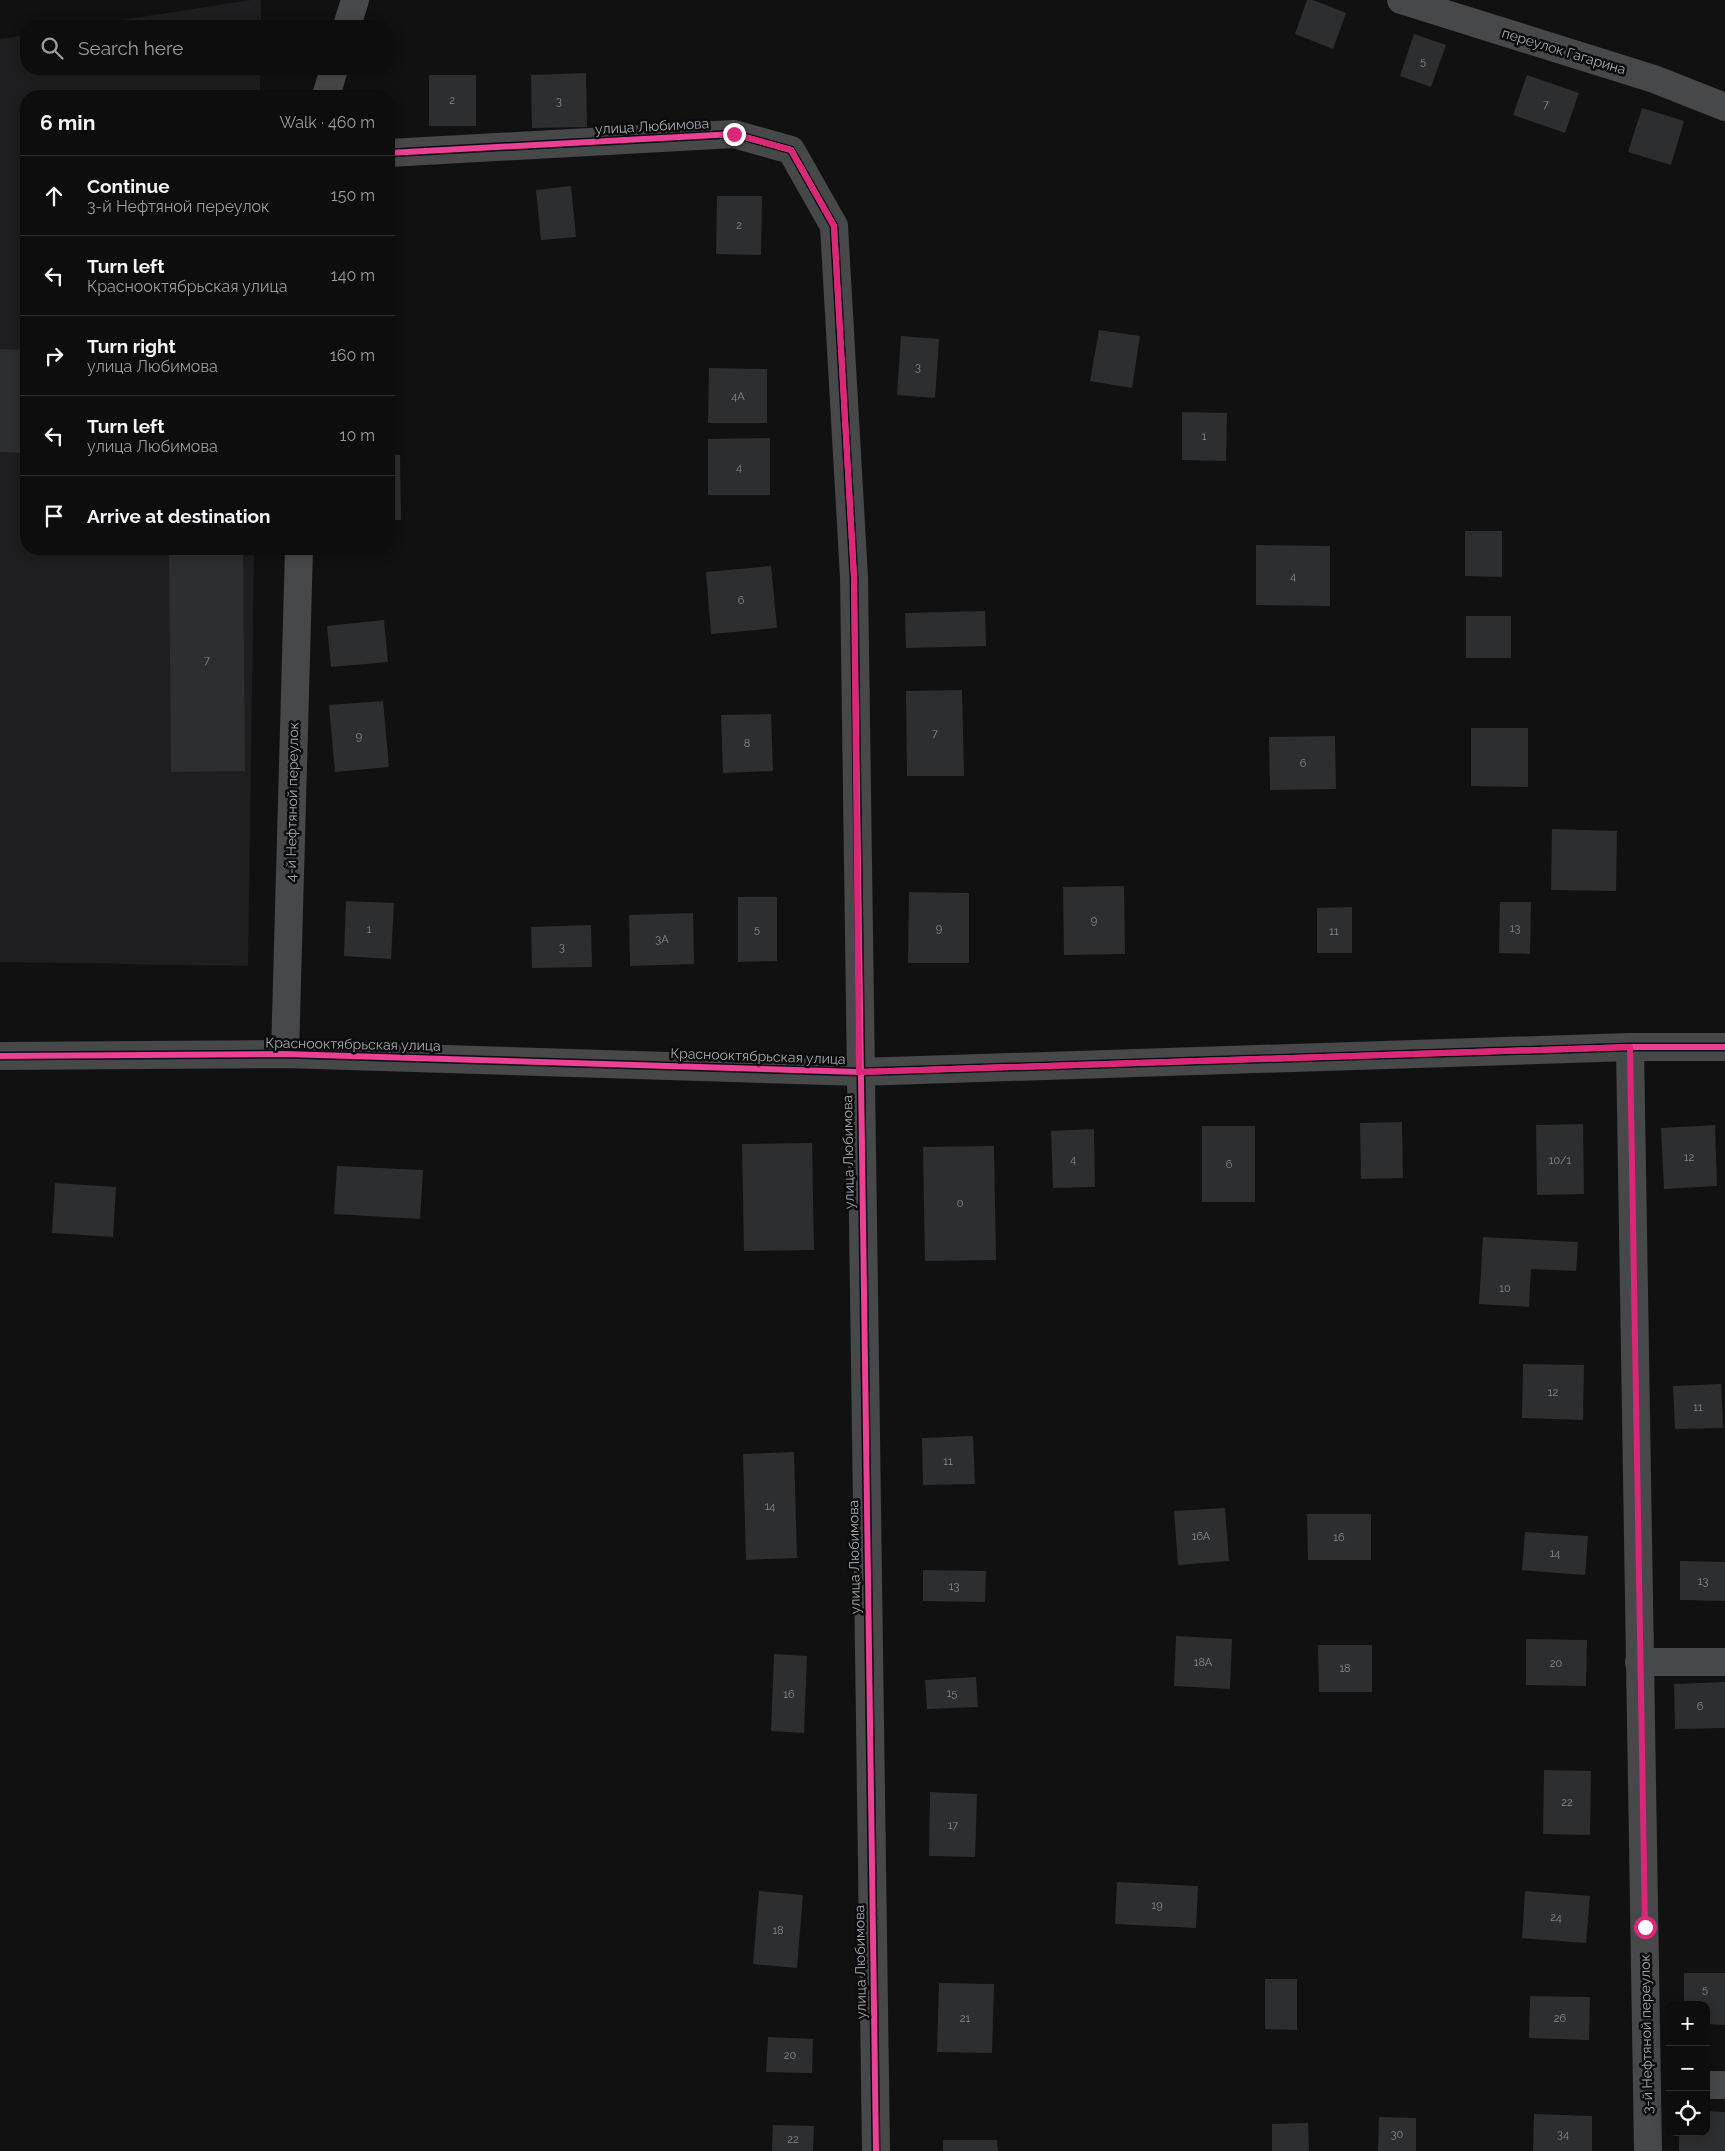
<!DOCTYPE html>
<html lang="en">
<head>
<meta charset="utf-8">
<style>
  :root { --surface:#0d0d0e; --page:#161617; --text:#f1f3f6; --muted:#9a9c9e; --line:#2d2d2e }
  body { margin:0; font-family:Raleway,sans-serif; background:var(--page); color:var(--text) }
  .controls { position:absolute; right:15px; bottom:15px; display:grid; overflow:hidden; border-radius:10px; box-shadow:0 2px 12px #0003 }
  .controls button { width:45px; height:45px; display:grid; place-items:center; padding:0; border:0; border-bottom:1px solid var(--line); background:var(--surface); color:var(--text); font:25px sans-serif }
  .stop { position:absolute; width:15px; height:15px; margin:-11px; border:4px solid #db2777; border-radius:50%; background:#fff }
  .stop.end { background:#db2777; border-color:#fff; box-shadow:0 1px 5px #0008 }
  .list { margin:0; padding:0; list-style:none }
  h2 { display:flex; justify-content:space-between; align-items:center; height:65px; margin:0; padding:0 20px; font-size:21px }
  h2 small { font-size:16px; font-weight:400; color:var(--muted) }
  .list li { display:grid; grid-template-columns:32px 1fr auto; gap:15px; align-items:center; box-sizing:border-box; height:80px; padding:0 20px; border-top:1px solid var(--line) }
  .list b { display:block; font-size:19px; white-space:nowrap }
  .list p { margin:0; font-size:16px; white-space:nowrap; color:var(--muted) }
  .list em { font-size:16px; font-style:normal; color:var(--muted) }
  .icon { flex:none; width:28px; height:28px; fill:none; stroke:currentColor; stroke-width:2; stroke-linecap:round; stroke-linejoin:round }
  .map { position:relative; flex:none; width:1725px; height:2151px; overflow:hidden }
  .search { position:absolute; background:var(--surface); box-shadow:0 2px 12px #0003; left:20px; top:20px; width:375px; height:55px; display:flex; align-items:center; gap:12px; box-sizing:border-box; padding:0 18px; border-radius:20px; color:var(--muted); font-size:19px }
  .panel { position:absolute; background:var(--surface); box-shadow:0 2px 12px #0003; left:20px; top:90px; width:375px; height:465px; border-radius:20px }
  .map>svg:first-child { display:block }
  .built { fill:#1e1e20 }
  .building { fill:#2d2e2f }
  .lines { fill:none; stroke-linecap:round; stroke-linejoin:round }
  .minor { stroke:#46484a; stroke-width:28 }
  .tertiary { stroke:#46484a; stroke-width:28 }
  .cycleway-casing { stroke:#0c0c0d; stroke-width:9 }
  .cycleway { stroke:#ea4096; stroke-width:6 }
  .route { stroke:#db2777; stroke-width:6 }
  .labels { text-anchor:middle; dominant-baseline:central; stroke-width:5; stroke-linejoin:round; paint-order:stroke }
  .number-label { font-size:11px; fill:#868b90 }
  .street-label { font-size:14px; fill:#a4aab1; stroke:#0c0c0d }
</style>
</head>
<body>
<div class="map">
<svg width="1725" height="2151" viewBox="0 0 1725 2151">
  <rect width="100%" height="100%" fill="#111112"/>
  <!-- built -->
  <g class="built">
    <polygon points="251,0 261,0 261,26 83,26"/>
    <polygon points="26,35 26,69 260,69 260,96 26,96 26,549 254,549 248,966 0,962 0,39"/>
  </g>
  <!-- building -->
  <g class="building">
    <polygon points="1307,0 1313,0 1346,13 1333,49 1295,34"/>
    <polygon points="1414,34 1446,45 1431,87 1400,76"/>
    <polygon points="586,73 587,127 532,128 531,75"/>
    <rect x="429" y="75" width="47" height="51"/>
    <polygon points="1527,75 1579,93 1565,133 1513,115"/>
    <polygon points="1642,108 1684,121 1671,165 1628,152"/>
    <polygon points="571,186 576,237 541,240 536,190"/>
    <polygon points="717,196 762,196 761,255 716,254"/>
    <polygon points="1099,330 1140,336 1132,388 1090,381"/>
    <polygon points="901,336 939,339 935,398 897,395"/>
    <polygon points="0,349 26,350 26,453 0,452"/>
    <polygon points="709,368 767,369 767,423 708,423"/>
    <polygon points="1182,412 1227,413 1226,461 1182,460"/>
    <polygon points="770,438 770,495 708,495 708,439"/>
    <polygon points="389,455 400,455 401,520 389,520"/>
    <polygon points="1465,531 1502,531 1502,577 1465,576"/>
    <polygon points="1256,545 1330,546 1330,606 1256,605"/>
    <polygon points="169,549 243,549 245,771 171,772"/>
    <polygon points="771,566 777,628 711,634 706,572"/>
    <polygon points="985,611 986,646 906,648 905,613"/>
    <rect x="1466" y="616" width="45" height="42"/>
    <polygon points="384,620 388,662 331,667 327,626"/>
    <polygon points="962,690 964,776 907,776 906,691"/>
    <polygon points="383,701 389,767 335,772 329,705"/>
    <polygon points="771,714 773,771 723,773 721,715"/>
    <polygon points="1471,728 1528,728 1528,787 1471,786"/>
    <polygon points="1335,736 1336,789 1270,790 1269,737"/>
    <polygon points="1552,829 1617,831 1616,891 1551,890"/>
    <polygon points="1124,886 1125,954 1064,955 1063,887"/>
    <polygon points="909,892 969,893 969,963 908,963"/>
    <polygon points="738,897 777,897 777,961 738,962"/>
    <polygon points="346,901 394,903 391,959 344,956"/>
    <polygon points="1500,902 1531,902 1530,954 1499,953"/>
    <polygon points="1352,907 1352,953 1317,953 1317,908"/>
    <polygon points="693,913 694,964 630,966 629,915"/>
    <polygon points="591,925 592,967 532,968 531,927"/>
    <polygon points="1402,1122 1403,1178 1361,1179 1360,1123"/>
    <polygon points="1583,1124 1584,1194 1537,1195 1536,1125"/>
    <polygon points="1715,1125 1717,1186 1664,1189 1661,1128"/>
    <rect x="1202" y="1126" width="53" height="76"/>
    <polygon points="1094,1129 1095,1187 1053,1188 1051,1131"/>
    <polygon points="812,1143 814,1250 744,1251 742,1144"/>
    <polygon points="994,1146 996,1260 925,1261 923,1147"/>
    <polygon points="337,1166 423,1170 420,1219 334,1214"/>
    <polygon points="55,1183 116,1187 113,1237 52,1233"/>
    <polygon points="1483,1237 1578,1242 1576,1271 1531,1269 1529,1307 1479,1304"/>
    <polygon points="1523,1364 1584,1365 1583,1420 1522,1418"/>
    <polygon points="1721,1384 1723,1428 1675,1429 1673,1386"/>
    <polygon points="973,1436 975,1484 923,1485 922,1438"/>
    <polygon points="794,1452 797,1558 746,1560 743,1454"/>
    <polygon points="1225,1508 1229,1561 1178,1565 1174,1511"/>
    <polygon points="1307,1514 1371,1514 1371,1560 1308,1560"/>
    <polygon points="1525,1532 1588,1536 1585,1575 1522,1570"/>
    <polygon points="1680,1561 1725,1562 1725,1601 1680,1600"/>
    <polygon points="923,1570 986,1571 985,1602 923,1601"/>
    <polygon points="1176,1636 1232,1639 1230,1689 1174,1686"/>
    <polygon points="1526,1639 1587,1640 1586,1686 1526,1685"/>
    <polygon points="1318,1645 1372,1645 1372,1692 1319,1692"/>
    <polygon points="774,1654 807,1656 804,1733 771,1731"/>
    <polygon points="976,1677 978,1707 927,1709 925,1680"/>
    <polygon points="1725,1682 1725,1728 1675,1729 1674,1684"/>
    <polygon points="1544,1770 1591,1771 1590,1835 1543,1834"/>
    <polygon points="930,1792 977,1794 975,1857 929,1856"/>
    <polygon points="1117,1882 1198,1886 1196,1928 1115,1924"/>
    <polygon points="759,1891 803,1895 797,1968 753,1964"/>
    <polygon points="1525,1891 1590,1896 1586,1943 1522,1938"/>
    <polygon points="1684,1973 1725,1973 1725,2025 1706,2024 1706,2005 1684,2005"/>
    <polygon points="1265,1979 1297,1979 1297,2030 1265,2029"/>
    <polygon points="939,1983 994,1984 992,2053 937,2052"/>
    <polygon points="1530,1996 1590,1997 1589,2040 1529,2038"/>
    <polygon points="768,2037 813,2039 812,2073 766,2072"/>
    <polygon points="1706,2111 1725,2112 1725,2151 1679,2151 1679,2132 1706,2132"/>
    <polygon points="1534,2114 1592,2116 1592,2151 1533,2151"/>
    <polygon points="1379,2117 1416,2118 1416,2151 1378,2151"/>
    <polygon points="1308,2123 1309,2151 1272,2151 1272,2124"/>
    <polygon points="773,2125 814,2126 813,2151 772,2151"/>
    <polygon points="943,2140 997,2140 998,2151 943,2151"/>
  </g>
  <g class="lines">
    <!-- minor -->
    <g class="minor">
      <polyline points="1401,0 1654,79 1725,107"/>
      <polyline points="347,26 355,0"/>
      <polyline points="326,96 334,69"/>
      <polyline points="389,153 734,134 791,150 834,226 854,577 876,2151"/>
      <polyline points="1630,1047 1648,2151"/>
      <polyline points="285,1054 299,549"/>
      <polyline points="1639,1662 1725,1662"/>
      <polyline points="1706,2085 1725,2085"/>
    </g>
    <!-- tertiary -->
    <polyline class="tertiary" points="0,1056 285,1054 859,1072 1630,1047 1725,1047"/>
    <!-- cycleway casing -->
    <g class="cycleway-casing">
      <g id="cycleway">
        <polyline points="389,153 734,134 791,150 834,226 854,577 876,2151"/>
        <polyline points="0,1056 285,1054 859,1072 1630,1047 1725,1047"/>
      </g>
    </g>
    <!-- cycleway -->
    <use href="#cycleway" class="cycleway"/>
  </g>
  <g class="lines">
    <!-- route -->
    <polyline class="route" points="734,134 791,150 834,226 854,577 859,1072 1630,1047 1645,1927"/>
  </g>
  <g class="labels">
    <!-- number labels -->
    <g class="number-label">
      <text x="1423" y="61">5</text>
      <text x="452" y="100">2</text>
      <text x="559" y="101">3</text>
      <text x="1546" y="104">7</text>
      <text x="739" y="225">2</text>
      <text x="918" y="367">3</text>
      <text x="738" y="396">4А</text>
      <text x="1204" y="436">1</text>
      <text x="739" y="467">4</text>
      <text x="1293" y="576">4</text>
      <text x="741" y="600">6</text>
      <text x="207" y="660">7</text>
      <text x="935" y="733">7</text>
      <text x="359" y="736">9</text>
      <text x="747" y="743">8</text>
      <text x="1303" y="763">6</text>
      <text x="1094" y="920">9</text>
      <text x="939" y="928">9</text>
      <text x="1515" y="928">13</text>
      <text x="369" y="929">1</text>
      <text x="757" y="929">5</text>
      <text x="1334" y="931">11</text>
      <text x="662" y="939">3А</text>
      <text x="562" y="947">3</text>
      <text x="1689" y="1157">12</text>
      <text x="1073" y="1159">4</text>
      <text x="1560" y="1160">10/1</text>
      <text x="1229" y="1164">6</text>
      <text x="960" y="1203">0</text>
      <text x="1505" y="1288">10</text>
      <text x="1553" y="1392">12</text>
      <text x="1698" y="1407">11</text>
      <text x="948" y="1461">11</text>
      <text x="770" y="1506">14</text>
      <text x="1201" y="1536">16А</text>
      <text x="1339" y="1537">16</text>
      <text x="1555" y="1553">14</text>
      <text x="1703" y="1581">13</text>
      <text x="954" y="1586">13</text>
      <text x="1203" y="1662">18А</text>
      <text x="1556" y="1663">20</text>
      <text x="1345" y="1668">18</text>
      <text x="952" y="1693">15</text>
      <text x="789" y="1694">16</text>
      <text x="1700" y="1706">6</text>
      <text x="1567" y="1802">22</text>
      <text x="953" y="1825">17</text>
      <text x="1157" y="1905">19</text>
      <text x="1556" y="1917">24</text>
      <text x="778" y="1930">18</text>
      <text x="1705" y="1989">5</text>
      <text x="965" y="2018">21</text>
      <text x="1560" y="2018">26</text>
      <text x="790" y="2055">20</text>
      <text x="1397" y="2134">30</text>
      <text x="1563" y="2134">34</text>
      <text x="793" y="2139">22</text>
    </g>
    <!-- street labels -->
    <g class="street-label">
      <text transform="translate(1564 51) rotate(17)">переулок Гагарина</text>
      <text transform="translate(652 126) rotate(-3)">улица Любимова</text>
      <text transform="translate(292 802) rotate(-89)">4-й Нефтяной переулок</text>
      <text transform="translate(353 1044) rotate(1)">Краснооктябрьская улица</text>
      <text transform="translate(758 1056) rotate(2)">Краснооктябрьская улица</text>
      <text transform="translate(848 1152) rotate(-91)">улица Любимова</text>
      <text transform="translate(854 1557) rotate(-91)">улица Любимова</text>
      <text transform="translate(860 1962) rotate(-91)">улица Любимова</text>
      <text transform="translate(1646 2034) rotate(-91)">3-й Нефтяной переулок</text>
    </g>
  </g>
</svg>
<div class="controls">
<button>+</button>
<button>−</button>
<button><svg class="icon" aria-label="locate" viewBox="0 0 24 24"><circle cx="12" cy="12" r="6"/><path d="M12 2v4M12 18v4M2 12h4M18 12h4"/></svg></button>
</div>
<div class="stop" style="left:1645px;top:1927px"></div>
<div class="stop end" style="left:734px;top:134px"></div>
<div class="search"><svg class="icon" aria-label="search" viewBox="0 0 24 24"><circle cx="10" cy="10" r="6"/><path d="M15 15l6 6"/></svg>Search here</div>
<section class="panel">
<h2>6 min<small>Walk · 460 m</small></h2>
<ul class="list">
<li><svg class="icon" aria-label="ahead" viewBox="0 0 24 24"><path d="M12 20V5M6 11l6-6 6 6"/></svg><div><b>Continue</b><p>3-й Нефтяной переулок</p></div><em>150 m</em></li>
<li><svg class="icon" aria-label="left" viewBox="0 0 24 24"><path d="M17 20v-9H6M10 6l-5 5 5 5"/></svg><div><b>Turn left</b><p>Краснооктябрьская улица</p></div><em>140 m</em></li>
<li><svg class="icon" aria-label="right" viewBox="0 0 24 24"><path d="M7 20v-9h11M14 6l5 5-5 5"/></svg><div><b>Turn right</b><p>улица Любимова</p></div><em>160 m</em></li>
<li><svg class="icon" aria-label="left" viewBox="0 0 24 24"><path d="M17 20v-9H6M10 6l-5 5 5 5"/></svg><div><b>Turn left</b><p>улица Любимова</p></div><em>10 m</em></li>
<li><svg class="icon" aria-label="arrive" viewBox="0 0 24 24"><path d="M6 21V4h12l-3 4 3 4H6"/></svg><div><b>Arrive at destination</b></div></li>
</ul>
</section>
</div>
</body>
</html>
